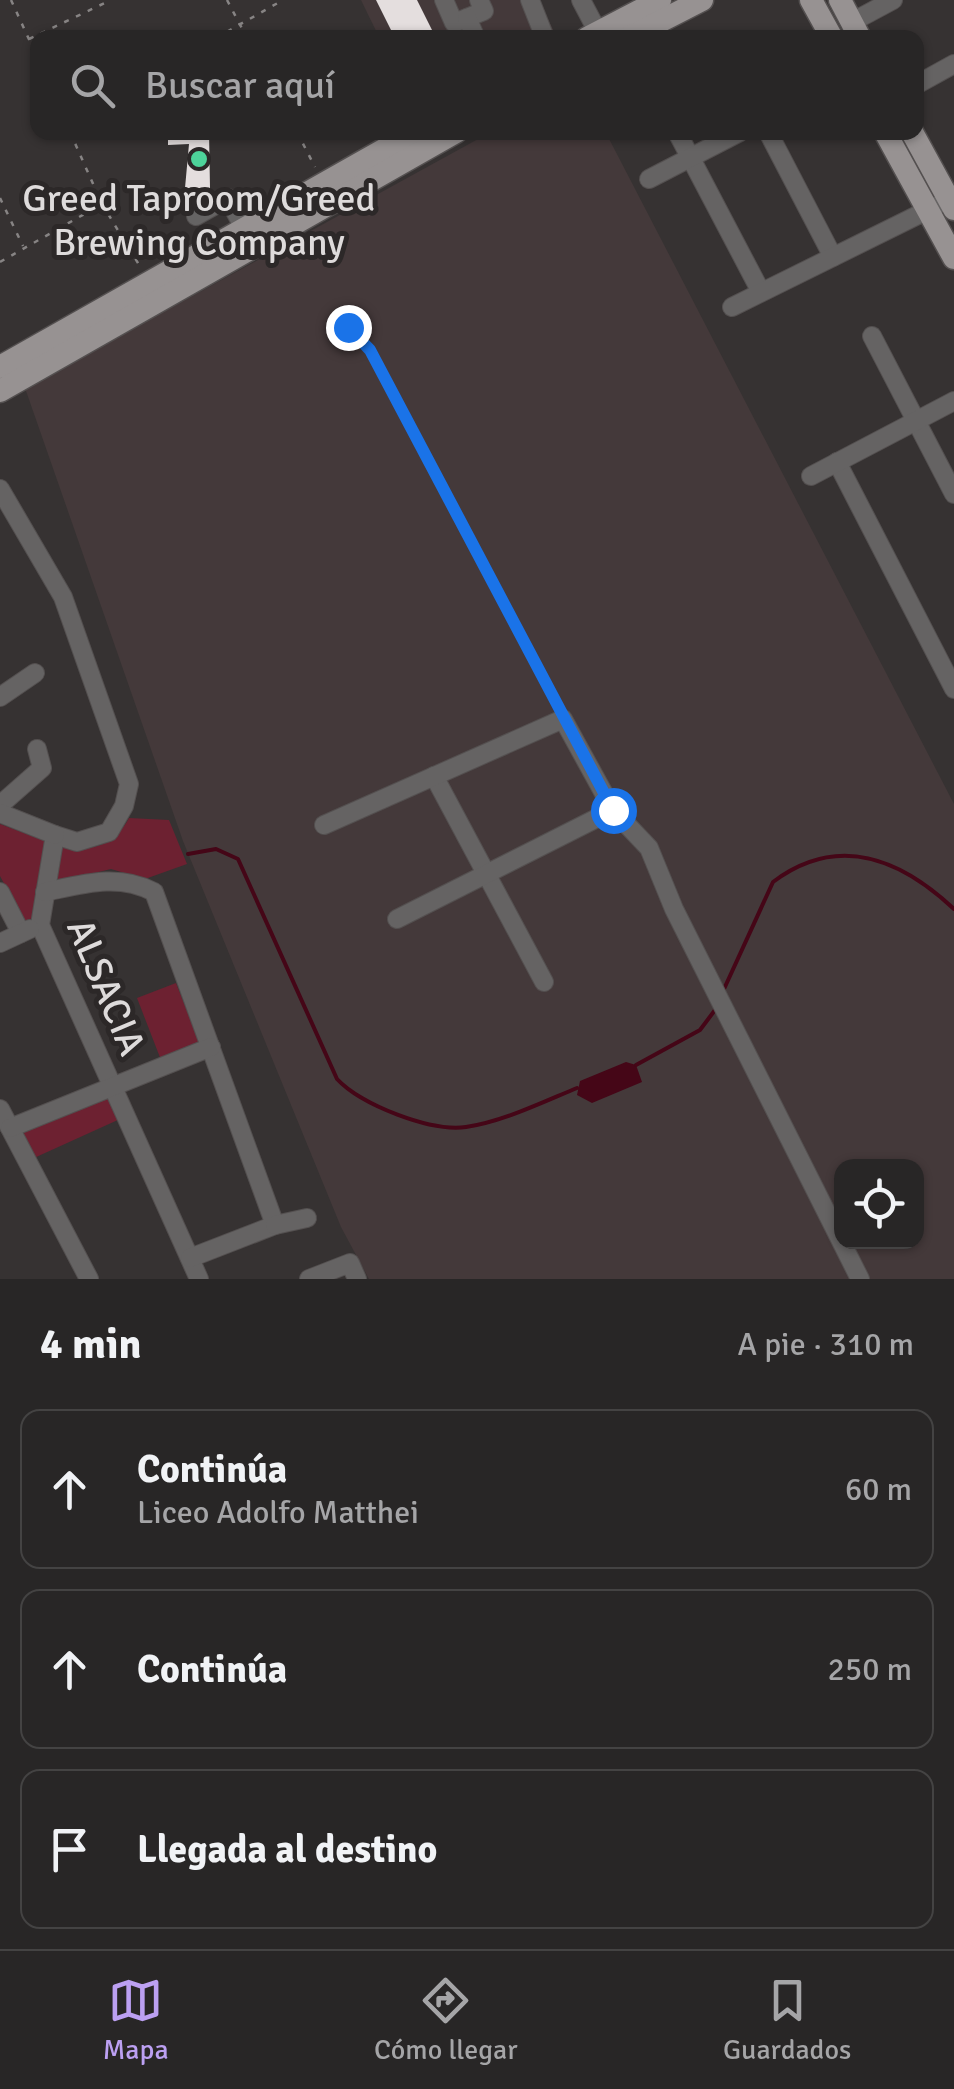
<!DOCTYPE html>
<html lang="es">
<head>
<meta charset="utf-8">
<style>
  :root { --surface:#282626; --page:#343232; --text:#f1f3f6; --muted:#a5a5a7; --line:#444343; --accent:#bca0f2 }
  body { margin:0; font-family:Signika,sans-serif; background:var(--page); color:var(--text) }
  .controls { position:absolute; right:30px; bottom:30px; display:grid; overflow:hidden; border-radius:20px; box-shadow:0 2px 8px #0004 }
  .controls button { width:90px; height:90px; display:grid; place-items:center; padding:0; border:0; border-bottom:2px solid var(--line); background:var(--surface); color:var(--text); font:50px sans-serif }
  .stop { position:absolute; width:30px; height:30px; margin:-22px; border:8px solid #1a73e8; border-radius:50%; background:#fff }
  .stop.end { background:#1a73e8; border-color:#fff; box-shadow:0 2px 10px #0008 }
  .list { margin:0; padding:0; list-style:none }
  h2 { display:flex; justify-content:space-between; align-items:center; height:130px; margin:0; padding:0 40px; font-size:42px }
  h2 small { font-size:32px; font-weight:400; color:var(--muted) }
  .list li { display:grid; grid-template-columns:65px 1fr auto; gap:30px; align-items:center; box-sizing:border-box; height:160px; margin:0 20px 20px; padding:0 20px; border:2px solid var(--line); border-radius:20px }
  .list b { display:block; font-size:38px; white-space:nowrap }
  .list p { margin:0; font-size:32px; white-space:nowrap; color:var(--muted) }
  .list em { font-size:32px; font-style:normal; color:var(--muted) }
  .icon { flex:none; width:55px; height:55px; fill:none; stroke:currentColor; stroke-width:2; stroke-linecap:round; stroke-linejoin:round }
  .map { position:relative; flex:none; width:954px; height:1279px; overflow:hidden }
  .search { position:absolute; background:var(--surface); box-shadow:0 2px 8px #0004; left:30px; right:30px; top:30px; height:110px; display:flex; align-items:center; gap:25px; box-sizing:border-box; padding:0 35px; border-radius:20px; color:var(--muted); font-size:38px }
  .sheet { height:670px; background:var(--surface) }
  nav { display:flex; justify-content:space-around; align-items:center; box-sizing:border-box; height:140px; border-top:2px solid var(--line); background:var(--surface); font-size:28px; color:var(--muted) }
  nav a { display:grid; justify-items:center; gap:5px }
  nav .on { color:var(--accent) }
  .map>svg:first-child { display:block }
  .built { fill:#44393a; fill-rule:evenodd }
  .green { fill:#6d2131 }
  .water { fill:#450617 }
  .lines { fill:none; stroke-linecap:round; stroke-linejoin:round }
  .stream { stroke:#450617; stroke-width:4 }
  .building { fill:#e4dede }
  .minor-casing { stroke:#545050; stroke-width:20 }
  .major-casing { stroke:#545050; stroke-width:25 }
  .path { stroke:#878484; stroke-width:2.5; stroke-dasharray:5 8; stroke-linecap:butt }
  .minor { stroke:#656363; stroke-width:18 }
  .major { stroke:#979292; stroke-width:22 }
  .route { stroke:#1a73e8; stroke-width:12 }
  .poi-dot { fill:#4dd39a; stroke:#2c2828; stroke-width:4 }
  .labels { text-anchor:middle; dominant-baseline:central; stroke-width:10; stroke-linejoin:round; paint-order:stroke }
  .poi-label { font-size:38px; fill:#dedbdb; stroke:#2c2828 }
  .street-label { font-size:38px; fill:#dedbdb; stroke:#2c2828 }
</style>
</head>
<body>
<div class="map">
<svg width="954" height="1279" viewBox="0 0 954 1279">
  <rect width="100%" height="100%" fill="#363232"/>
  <!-- built -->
  <g class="built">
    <polygon points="361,0 538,0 557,37 379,37"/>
    <path d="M 489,133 L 606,133 L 954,804 L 954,1279 L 369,1279 L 341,1227 L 183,841 L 25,388 ZM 842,1166 L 916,1166 L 916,1242 L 842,1242 Z"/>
  </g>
  <!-- green -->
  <g class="green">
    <path d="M 129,818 L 169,820 L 187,864 L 145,879 L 111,869 L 53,883 L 62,846 C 92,852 114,846 129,818 Z"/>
    <polygon points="0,824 48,842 36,916 25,922 0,876"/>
    <polygon points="176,983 200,1044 161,1060 137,998"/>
    <polygon points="108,1092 120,1119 34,1158 21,1131"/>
  </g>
  <!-- water -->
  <polygon class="water" points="626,1062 636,1065 642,1082 592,1103 577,1095 580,1081"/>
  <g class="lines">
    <!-- stream -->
    <g class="stream">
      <path d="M 188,854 L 216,849 L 238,859 L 337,1079 C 361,1105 431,1132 466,1127 C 502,1122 543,1102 577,1088"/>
      <path d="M 724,989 L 773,882 C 838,833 901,859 954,909"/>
      <polyline points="636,1065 700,1030 715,1010"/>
    </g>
  </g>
  <!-- building -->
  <g class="building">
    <polygon points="376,0 417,0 436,38 395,38"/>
    <polygon points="168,132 209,132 210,188 185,188 189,144 168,145"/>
  </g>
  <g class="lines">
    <!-- minor casing -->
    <g class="minor-casing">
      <g id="minor">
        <polyline points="444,0 454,23 484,11 479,0"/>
        <polyline points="530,0 545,38"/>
        <polyline points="581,0 601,38"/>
        <polyline points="467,18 476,38"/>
        <polyline points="852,22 893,0"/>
        <polyline points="916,85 954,64"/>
        <polyline points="677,132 761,292"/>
        <polyline points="768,132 833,257"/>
        <polyline points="649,179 740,132"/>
        <polyline points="196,216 228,198 245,230"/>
        <polyline points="732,307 936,206"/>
        <polyline points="872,336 954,494"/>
        <polyline points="837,462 954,689"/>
        <polyline points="811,476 954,401"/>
        <polyline points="0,489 63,597 129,784 124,806 109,832 77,842 55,835 40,925 199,1279"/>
        <polyline points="0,697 35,673"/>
        <polyline points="434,776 544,982"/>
        <polyline points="0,805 42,768 37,749"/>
        <polyline points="0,813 55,835"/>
        <polyline points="324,825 563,719 613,810 649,848 674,909 860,1279"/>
        <polyline points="0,892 21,933"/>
        <path d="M 45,892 C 83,884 118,873 154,892 L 275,1225 L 190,1258"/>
        <polyline points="397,919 613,810"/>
        <polyline points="0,943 30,929"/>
        <polyline points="0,1109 89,1279"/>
        <polyline points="10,1128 211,1047"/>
        <polyline points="275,1225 307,1218"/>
        <polyline points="309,1279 350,1263 357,1279"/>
      </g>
    </g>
    <!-- major casing -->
    <g class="major-casing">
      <g id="major">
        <polyline points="811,0 832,38"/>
        <polyline points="840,0 860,38"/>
        <polyline points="587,38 660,0"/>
        <polyline points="628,38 702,0"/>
        <polyline points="885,132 954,258"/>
        <polyline points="912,132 954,209"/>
        <polyline points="0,367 415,132"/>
        <polyline points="0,391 456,132"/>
      </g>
    </g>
    <!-- path -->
    <g class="path">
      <polyline points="11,0 38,59"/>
      <polyline points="227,0 247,38"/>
      <polyline points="216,38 283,0"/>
      <polyline points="29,39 111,0"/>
      <polyline points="70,132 102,204 141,268"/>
      <polyline points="297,132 315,167"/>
      <polyline points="0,198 23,246"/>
      <polyline points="0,262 102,204"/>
      <polyline points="348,327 370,350 555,705"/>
    </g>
    <!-- minor -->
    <use href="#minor" class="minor"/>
    <!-- major -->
    <use href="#major" class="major"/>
  </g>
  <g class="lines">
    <!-- route -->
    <polyline class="route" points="348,327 370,350 613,810"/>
  </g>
  <!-- markers -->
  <circle class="poi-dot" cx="199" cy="159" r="10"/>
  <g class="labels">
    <!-- poi labels -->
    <g class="poi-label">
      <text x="199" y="198">Greed Taproom/Greed<tspan x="199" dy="44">Brewing Company</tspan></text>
    </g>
    <!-- street labels -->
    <g class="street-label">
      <text transform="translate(106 987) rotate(67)">ALSACIA</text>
    </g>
  </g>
</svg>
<div class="controls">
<button><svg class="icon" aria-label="locate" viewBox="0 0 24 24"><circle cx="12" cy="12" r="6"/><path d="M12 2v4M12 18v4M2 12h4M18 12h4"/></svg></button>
</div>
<div class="stop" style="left:613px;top:810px"></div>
<div class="stop end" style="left:348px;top:327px"></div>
<div class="search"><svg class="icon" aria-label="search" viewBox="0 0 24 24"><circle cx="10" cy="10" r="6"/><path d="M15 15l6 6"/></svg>Buscar aquí</div>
</div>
<section class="sheet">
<h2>4 min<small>A pie · 310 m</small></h2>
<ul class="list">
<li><svg class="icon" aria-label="ahead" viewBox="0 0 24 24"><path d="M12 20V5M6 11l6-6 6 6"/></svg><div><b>Continúa</b><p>Liceo Adolfo Matthei</p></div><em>60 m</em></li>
<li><svg class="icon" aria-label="ahead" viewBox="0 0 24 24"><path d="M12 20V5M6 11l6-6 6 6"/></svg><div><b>Continúa</b></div><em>250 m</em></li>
<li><svg class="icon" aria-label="arrive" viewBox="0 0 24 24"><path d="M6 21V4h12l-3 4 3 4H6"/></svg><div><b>Llegada al destino</b></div></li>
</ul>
</section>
<nav>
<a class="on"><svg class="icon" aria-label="map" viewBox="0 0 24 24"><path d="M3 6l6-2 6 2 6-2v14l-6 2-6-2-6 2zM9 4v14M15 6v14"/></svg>Mapa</a>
<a><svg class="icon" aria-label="directions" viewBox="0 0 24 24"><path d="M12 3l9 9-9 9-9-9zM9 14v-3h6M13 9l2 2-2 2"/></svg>Cómo llegar</a>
<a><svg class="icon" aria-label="saved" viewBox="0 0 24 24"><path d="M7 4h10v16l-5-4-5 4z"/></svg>Guardados</a>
</nav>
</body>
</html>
